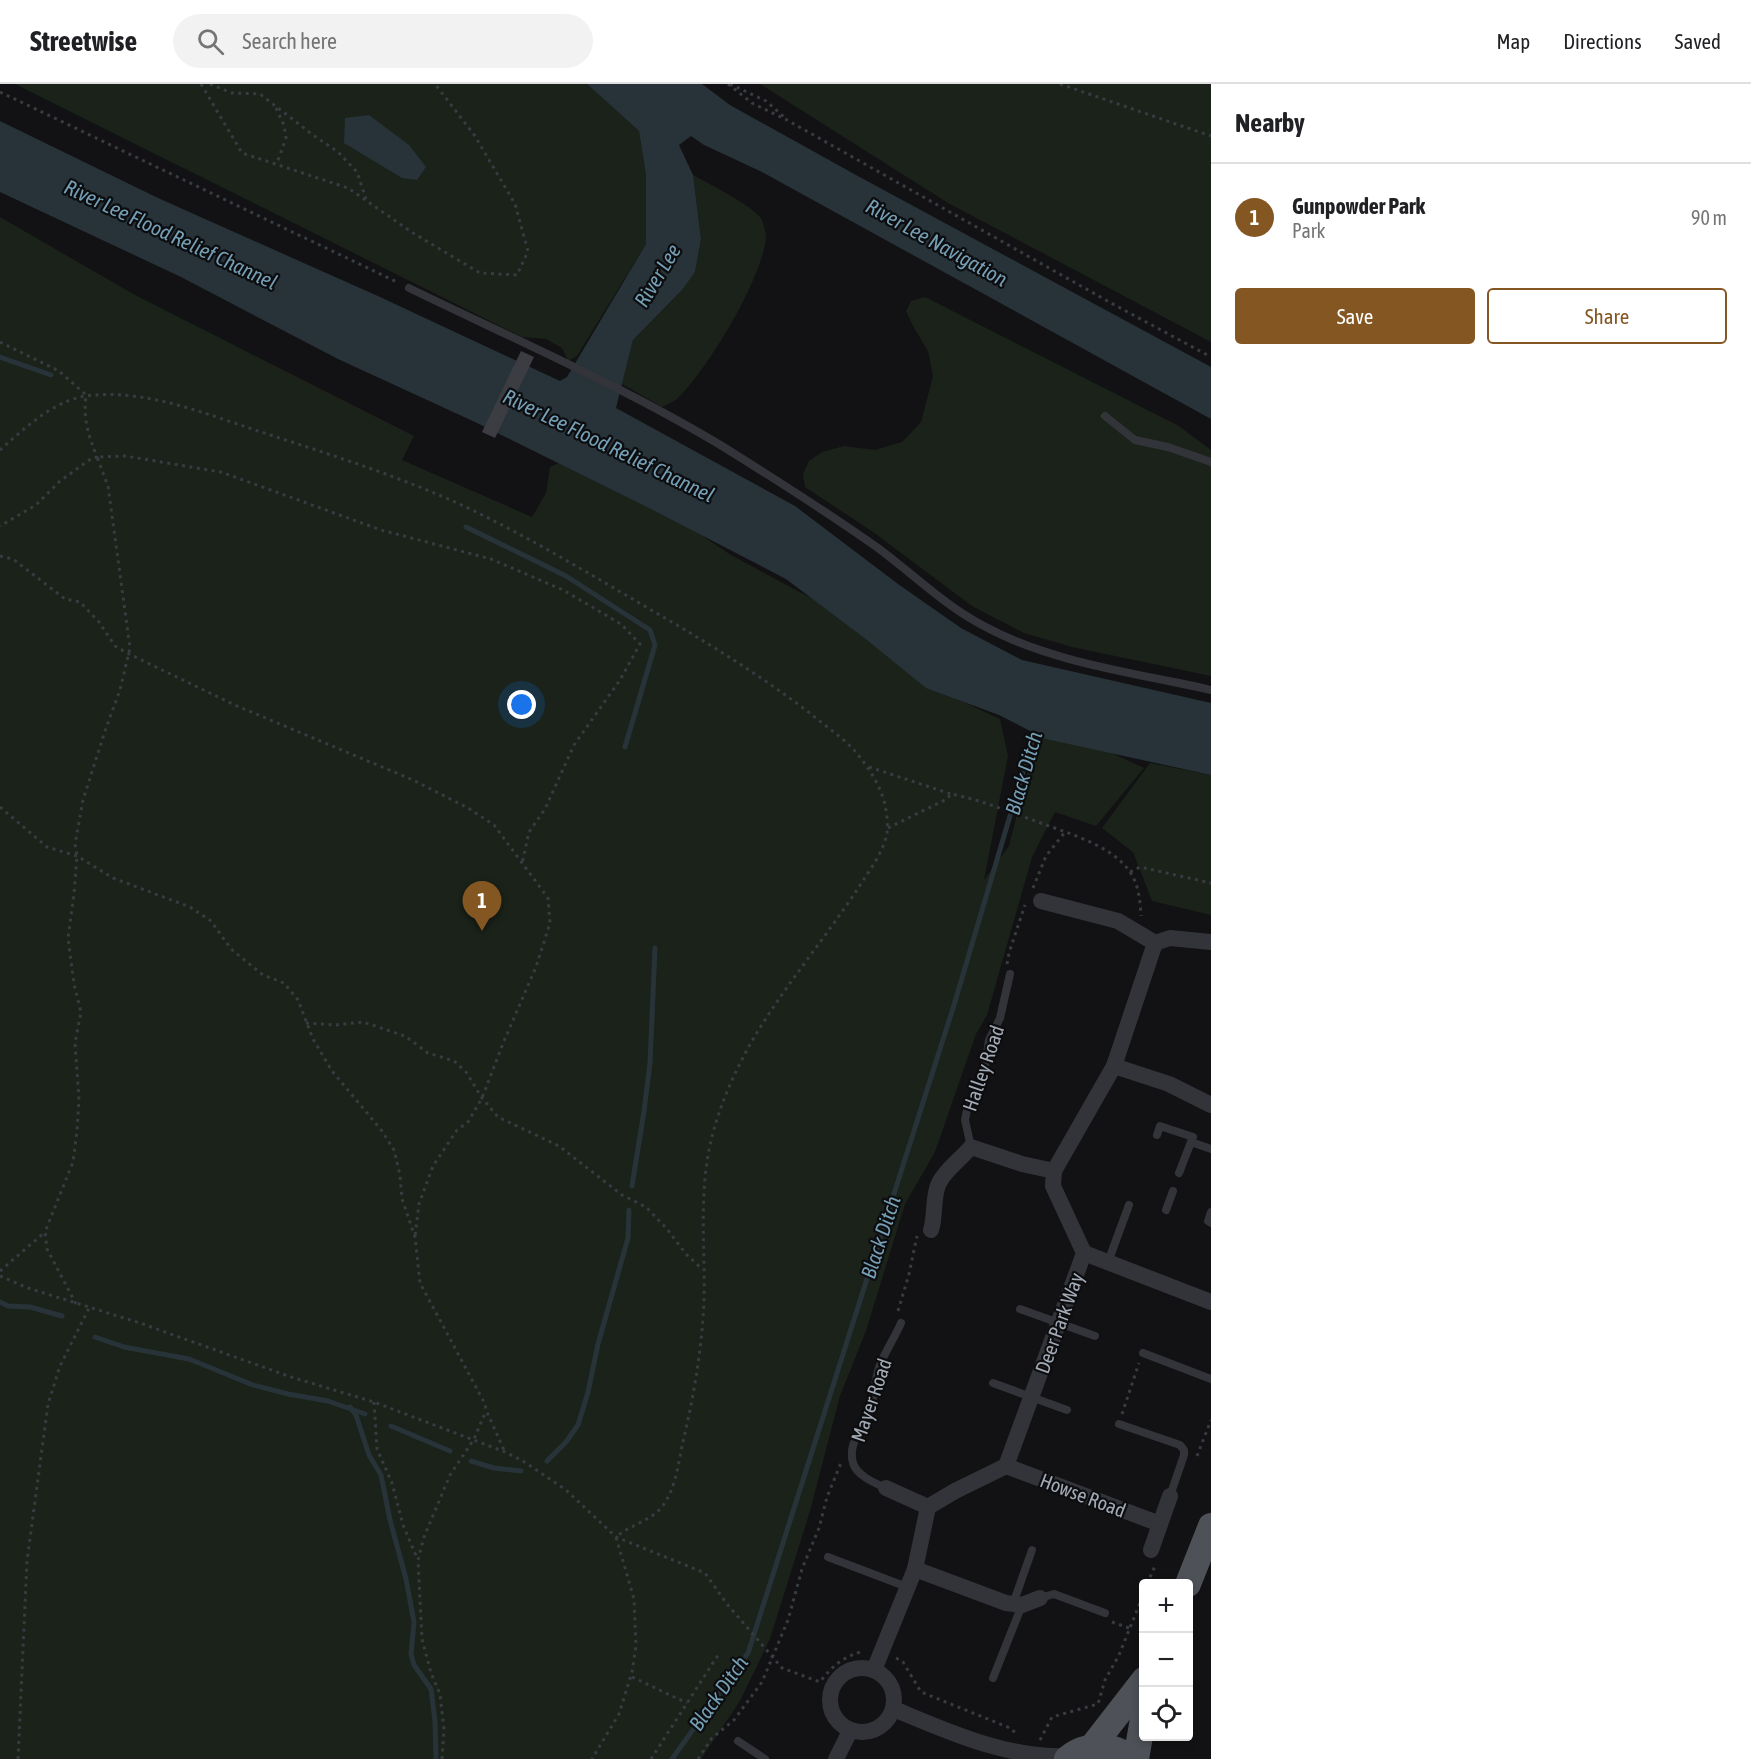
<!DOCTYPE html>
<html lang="en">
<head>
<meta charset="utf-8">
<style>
  :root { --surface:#fff; --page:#f2f2f2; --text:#202124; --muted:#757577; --line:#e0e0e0; --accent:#845621 }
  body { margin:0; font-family:"Asap Condensed",sans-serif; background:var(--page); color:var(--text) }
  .controls { position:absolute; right:18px; bottom:18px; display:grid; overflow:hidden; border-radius:6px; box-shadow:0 3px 9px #0003 }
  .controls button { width:54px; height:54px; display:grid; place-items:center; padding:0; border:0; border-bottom:2px solid var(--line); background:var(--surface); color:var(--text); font:30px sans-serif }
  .you { position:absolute; left:522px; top:621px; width:21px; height:21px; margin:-15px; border:4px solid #fff; border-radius:50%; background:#1a73e8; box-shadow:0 0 0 9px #1a73e833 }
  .badge { display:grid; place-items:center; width:39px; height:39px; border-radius:50%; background:var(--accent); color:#fff; font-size:20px; font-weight:700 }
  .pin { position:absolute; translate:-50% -50px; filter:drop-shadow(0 2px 3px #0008) }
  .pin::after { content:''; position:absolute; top:32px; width:21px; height:18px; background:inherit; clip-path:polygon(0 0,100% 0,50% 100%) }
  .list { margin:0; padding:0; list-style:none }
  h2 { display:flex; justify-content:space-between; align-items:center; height:78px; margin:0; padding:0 24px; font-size:26px }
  h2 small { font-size:20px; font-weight:400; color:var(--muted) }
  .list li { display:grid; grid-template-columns:39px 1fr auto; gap:18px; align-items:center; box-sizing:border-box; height:108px; padding:0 24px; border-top:2px solid var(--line) }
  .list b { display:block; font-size:22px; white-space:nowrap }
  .list p { margin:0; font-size:20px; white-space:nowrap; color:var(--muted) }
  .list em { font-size:20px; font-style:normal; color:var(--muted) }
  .actions { display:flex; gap:12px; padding:18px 24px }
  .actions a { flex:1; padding:14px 0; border:2px solid var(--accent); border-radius:6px; text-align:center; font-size:21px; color:var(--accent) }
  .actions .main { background:var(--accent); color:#fff }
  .icon { flex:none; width:33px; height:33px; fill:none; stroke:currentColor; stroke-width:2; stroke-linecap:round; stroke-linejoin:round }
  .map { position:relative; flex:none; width:1211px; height:1675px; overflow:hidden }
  header { display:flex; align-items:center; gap:36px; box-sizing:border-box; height:84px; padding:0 30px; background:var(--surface); border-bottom:2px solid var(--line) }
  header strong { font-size:28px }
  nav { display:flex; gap:33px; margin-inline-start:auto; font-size:21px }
  .search { width:420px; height:54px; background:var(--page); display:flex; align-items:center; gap:15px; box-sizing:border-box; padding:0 21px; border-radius:33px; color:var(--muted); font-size:22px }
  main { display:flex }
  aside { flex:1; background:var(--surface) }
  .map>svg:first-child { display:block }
  .green { fill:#1a221a }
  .water { fill:#273339 }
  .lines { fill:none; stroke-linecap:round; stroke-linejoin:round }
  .stream { stroke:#273339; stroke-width:5 }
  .building { fill:#3c3d42 }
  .path { stroke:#383b40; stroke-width:3; stroke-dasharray:3 4.5; stroke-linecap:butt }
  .lane { stroke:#323439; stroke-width:8 }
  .street { stroke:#323439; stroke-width:16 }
  .primary { stroke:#4e5258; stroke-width:26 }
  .labels { text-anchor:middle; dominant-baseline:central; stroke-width:4.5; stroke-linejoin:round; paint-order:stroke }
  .street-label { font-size:20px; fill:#a2aab6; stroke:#0d0d0f }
  .water-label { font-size:21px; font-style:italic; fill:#749fb5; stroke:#0d0d0f }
</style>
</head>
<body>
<header>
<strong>Streetwise</strong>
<div class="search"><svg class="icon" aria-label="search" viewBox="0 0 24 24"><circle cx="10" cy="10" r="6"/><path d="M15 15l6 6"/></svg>Search here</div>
<nav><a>Map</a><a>Directions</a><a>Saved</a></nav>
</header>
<main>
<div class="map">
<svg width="1211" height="1675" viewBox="0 0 1211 1675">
  <rect width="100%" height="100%" fill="#121214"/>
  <!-- green -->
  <g class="green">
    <polygon points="15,0 587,0 639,47 646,91 646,160 577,272 568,277 562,264 546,255 522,253"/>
    <polygon points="760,0 1211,0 1211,258 948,119"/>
    <path d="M 693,91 C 707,99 756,123 762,136 C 764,141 766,149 766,154 C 762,195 708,285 678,314 C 673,318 667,320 662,323 L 622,300 L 633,256 L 683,205 L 695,188 L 701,155 Z"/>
    <polygon points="0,133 135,211 414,352 402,376 532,433 546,409 550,383 570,374 692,445 731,471 835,527 929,602 1000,635 1008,672 984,796 1009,762 1029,683 1046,644 1081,655 1144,684 1096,742 1055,728 1032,773 987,931 976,950 935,1068 905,1120 866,1247 840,1312 810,1427 770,1555 740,1617 701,1675 0,1675"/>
    <polygon points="925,213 1179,342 1211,366 1211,592 1072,563 1024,549 972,522 873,448 805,403 803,390 809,377 822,368 844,362 875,366 902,358 921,338 933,292 928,267 913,242 906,227 911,217"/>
    <polygon points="1150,679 1211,691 1211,831 1152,817 1133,768 1102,744"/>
  </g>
  <!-- water -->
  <g class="water">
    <polygon points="587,0 702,0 730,21 856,91 1211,283 1211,335 762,88 704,61 691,52 679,61 693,91 701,155 695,188 683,205 633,256 616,324 795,422 898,500 961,544 1022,576 1211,619 1211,691 1046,655 999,631 926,604 867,556 786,495 651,425 477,339 338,275 181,193 0,108 0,37 158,114 380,213 560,297 567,293 646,160 646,91 639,47"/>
    <polygon points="369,31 409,61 426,83 417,96 402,94 344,59 345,34"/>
  </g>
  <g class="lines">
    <!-- stream -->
    <g class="stream">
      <polyline points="0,273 51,291"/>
      <polyline points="466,443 566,492 650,546 655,561 625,663"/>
      <polyline points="632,1102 644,1027 650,979 655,864"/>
      <polyline points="0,1218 8,1222 30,1223 62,1232"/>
      <polyline points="95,1253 124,1263 189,1275 253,1301 288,1310 328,1317 365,1330"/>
      <polyline points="350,1323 356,1331 369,1371 381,1391 390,1436 406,1495 414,1538 411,1570 414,1581 431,1605 435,1637 436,1675"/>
      <polyline points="391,1342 450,1367"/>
      <polyline points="471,1377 494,1384 521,1387"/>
      <polyline points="547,1377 566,1358 578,1341 588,1308 598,1260 628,1154 629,1126"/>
      <polyline points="672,1675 748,1569 954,921 1036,644"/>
    </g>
  </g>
  <!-- building -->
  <polygon class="building" points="521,267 534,273 495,354 482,348"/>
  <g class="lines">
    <!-- path -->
    <g class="path">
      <polyline points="201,0 242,69 348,104 413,149 480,189 517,191 528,167 515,120 475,52 435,0"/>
      <polyline points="210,0 232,9 260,10 313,51 338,68 357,88 366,115"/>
      <polyline points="728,0 752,19 787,36 1111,219 1211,273"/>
      <polyline points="730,0 766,17 784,33"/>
      <polyline points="1060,0 1211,52"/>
      <polyline points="0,8 399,199"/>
      <polyline points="276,24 284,41 286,54 277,79"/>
      <path d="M 0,258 L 59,287 L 86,311 C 83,335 88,350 97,373 L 92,374 L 60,397 L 36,421 L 0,442"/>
      <path d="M 0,366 C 26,343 57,313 94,311 C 149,307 204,329 255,346 C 322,368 390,389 455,418 C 527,451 596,494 665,534 C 716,564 764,594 811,630 C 825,642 841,652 854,666 C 867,681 881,702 885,721 C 887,730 888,740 887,749 C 883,770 868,788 857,806 C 823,857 783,904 752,957 C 731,994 713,1036 707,1078 C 699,1132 707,1182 703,1234 C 700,1277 692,1320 682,1362 C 678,1382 675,1406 662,1423 C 650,1437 630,1441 616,1453 L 634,1515 L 636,1562 L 632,1588 L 619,1630 L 592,1675"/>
      <polyline points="0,472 13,475 65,515 80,518 99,538 115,562 129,570 237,622 413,696 468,724 494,741 548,814 550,839 536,883 504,957 482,1014 468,1038 457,1046 433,1082 419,1120 415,1153"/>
      <polyline points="869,683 951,710"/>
      <polyline points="0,723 47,763 77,772 113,794 190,823 211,837 231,865 263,891 284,899 298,916 313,955 332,987 382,1047 394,1066 400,1091 402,1115 415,1153 420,1199 485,1320 486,1326 504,1366"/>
      <path d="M 888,744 L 947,715 L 951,710 C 982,716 1009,728 1038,738 C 1067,749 1112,761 1130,788 C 1139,802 1140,816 1141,832"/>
      <polyline points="1130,788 1140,783 1211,799"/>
      <polyline points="1033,804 1046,772 1065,748"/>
      <polyline points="1007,880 1009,869 1025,821"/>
      <polyline points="306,939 335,941 363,938 405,952 428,969 454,977 466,988 482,1014 498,1033 559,1062 622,1111 646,1123 667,1145 686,1170 702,1185"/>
      <polyline points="0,1187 45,1148"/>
      <path d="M 0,1192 L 28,1204 L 140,1239 L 291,1293 L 374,1318 L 505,1368 L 523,1377 L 566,1406 L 616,1453 L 705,1489 L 727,1520 L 782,1584 L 820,1598 C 832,1582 844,1572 864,1567"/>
      <polyline points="76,1220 47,1165 45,1148 73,1078 77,1047 79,1015 75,959 81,928 74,900 68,854 74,810 77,772 75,760 83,716 105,647 120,606 130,564 108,402 97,373 125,372 221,388 381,446 491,475 563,506 621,540 640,560 620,596 574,661 545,725 529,748 522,780"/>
      <polyline points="898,1227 909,1190 917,1152"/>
      <polyline points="374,1318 377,1365 392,1399 403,1441 417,1474"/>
      <polyline points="1122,1330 1139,1279"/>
      <polyline points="1197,1372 1211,1336"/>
      <polyline points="1147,1500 1155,1482"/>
      <polyline points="1188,1531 1193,1519"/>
      <polyline points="1112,1538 1129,1544"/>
      <polyline points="896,1574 903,1578 921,1608 1010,1644 1018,1651"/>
      <polyline points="632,1593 687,1619"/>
      <polyline points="1040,1656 1052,1633 1098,1620 1105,1596 1119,1571 1144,1509"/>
      <polyline points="18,1675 27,1477 48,1320 60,1282 89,1224"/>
      <polyline points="442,1675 444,1645 440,1610 431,1589 422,1555 418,1476 424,1453 450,1391 474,1355 486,1327"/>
      <polyline points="651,1675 720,1568"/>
      <polyline points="698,1675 712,1654 734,1636 762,1598 788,1536 802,1485 819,1444 827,1413 841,1379"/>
    </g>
    <!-- lane -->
    <g class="lane">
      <path d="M 409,204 C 514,255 622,302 722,362 C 775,395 827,428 878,464 C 913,490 945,522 984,542 C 1051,579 1137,589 1211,606"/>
      <polyline points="1105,332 1135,356 1168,363 1211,378"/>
      <polyline points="1157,1051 1160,1042 1193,1053 1191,1058"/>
      <polyline points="971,1063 965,1036 967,1026 978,1006 984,989 989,956 1000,934 1010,890"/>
      <polyline points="1179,1089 1191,1058 1211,1065"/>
      <polyline points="1166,1126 1173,1107"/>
      <polyline points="1211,1128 1208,1137 1211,1139"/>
      <polyline points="1108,1178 1129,1121"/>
      <polyline points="1020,1225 1095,1252"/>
      <polyline points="1143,1269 1211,1295"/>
      <polyline points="993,1299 1067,1326"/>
      <polyline points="1119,1340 1180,1361 1184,1366 1184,1371 1170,1412"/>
      <path d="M 886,1404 C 875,1399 857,1392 853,1379 C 847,1357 865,1344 870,1327 C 875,1312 874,1296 880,1281 C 886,1266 895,1253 901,1239"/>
      <polyline points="828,1473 907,1503"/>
      <polyline points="1040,1514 1054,1510 1105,1529"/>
      <polyline points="1013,1520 1032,1466"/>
      <polyline points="993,1594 1022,1521"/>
      <polyline points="738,1657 765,1675"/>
    </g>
    <!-- street -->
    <g class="street">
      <polyline points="1041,817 1118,837 1155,859"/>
      <polyline points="1114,982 1169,1000 1211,1021"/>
      <path d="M 931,1146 C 936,1131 932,1113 939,1099 C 945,1086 962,1074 971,1063 L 1022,1080 L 1054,1087"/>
      <polyline points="1084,1169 1211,1218"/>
      <polyline points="1006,1382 1160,1440"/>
      <polyline points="886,1404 928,1423"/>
      <polyline points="1151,1466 1170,1412"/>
      <polyline points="915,1485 1006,1519 1022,1521 1040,1514"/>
      <circle cx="862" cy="1616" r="32"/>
      <polyline points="874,1586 915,1485 928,1423 955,1407 1006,1382 1084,1169 1053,1102 1054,1087 1114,982 1155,859 1170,854 1211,858"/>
      <path d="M 894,1625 C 949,1648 1008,1675 1070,1672"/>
      <polyline points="836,1675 850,1647"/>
    </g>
    <!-- primary -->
    <g class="primary">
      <polyline points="1188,1500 1211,1442"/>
      <polyline points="1092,1663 1144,1596"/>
      <path d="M 1067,1675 C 1085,1659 1113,1659 1131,1675"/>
      <polyline points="1136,1675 1144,1629"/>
    </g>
  </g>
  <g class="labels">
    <!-- street labels -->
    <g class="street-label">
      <text transform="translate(983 984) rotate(-71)">Halley Road</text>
      <text transform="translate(1059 1239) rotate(-70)">Deer Park Way</text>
      <text transform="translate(871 1316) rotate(-71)">Mayer Road</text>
      <text transform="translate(1083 1411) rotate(21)">Howse Road</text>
    </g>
    <!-- water labels -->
    <g class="water-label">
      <text transform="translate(171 150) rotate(25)">River Lee Flood Relief Channel</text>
      <text transform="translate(937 158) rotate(29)">River Lee Navigation</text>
      <text transform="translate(657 191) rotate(-59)">River Lee</text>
      <text transform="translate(609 361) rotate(26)">River Lee Flood Relief Channel</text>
      <text transform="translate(1023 689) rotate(-74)">Black Ditch</text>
      <text transform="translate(880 1153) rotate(-72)">Black Ditch</text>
      <text transform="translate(718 1609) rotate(-55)">Black Ditch</text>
    </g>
  </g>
</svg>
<div class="controls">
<button>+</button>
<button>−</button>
<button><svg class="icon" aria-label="locate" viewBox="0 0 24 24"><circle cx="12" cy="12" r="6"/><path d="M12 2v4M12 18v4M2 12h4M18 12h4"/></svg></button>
</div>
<div class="you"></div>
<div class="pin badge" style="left:482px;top:847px">1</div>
</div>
<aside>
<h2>Nearby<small></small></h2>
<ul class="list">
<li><span class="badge">1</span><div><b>Gunpowder Park</b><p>Park</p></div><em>90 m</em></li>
</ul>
<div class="actions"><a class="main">Save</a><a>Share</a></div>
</aside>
</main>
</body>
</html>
